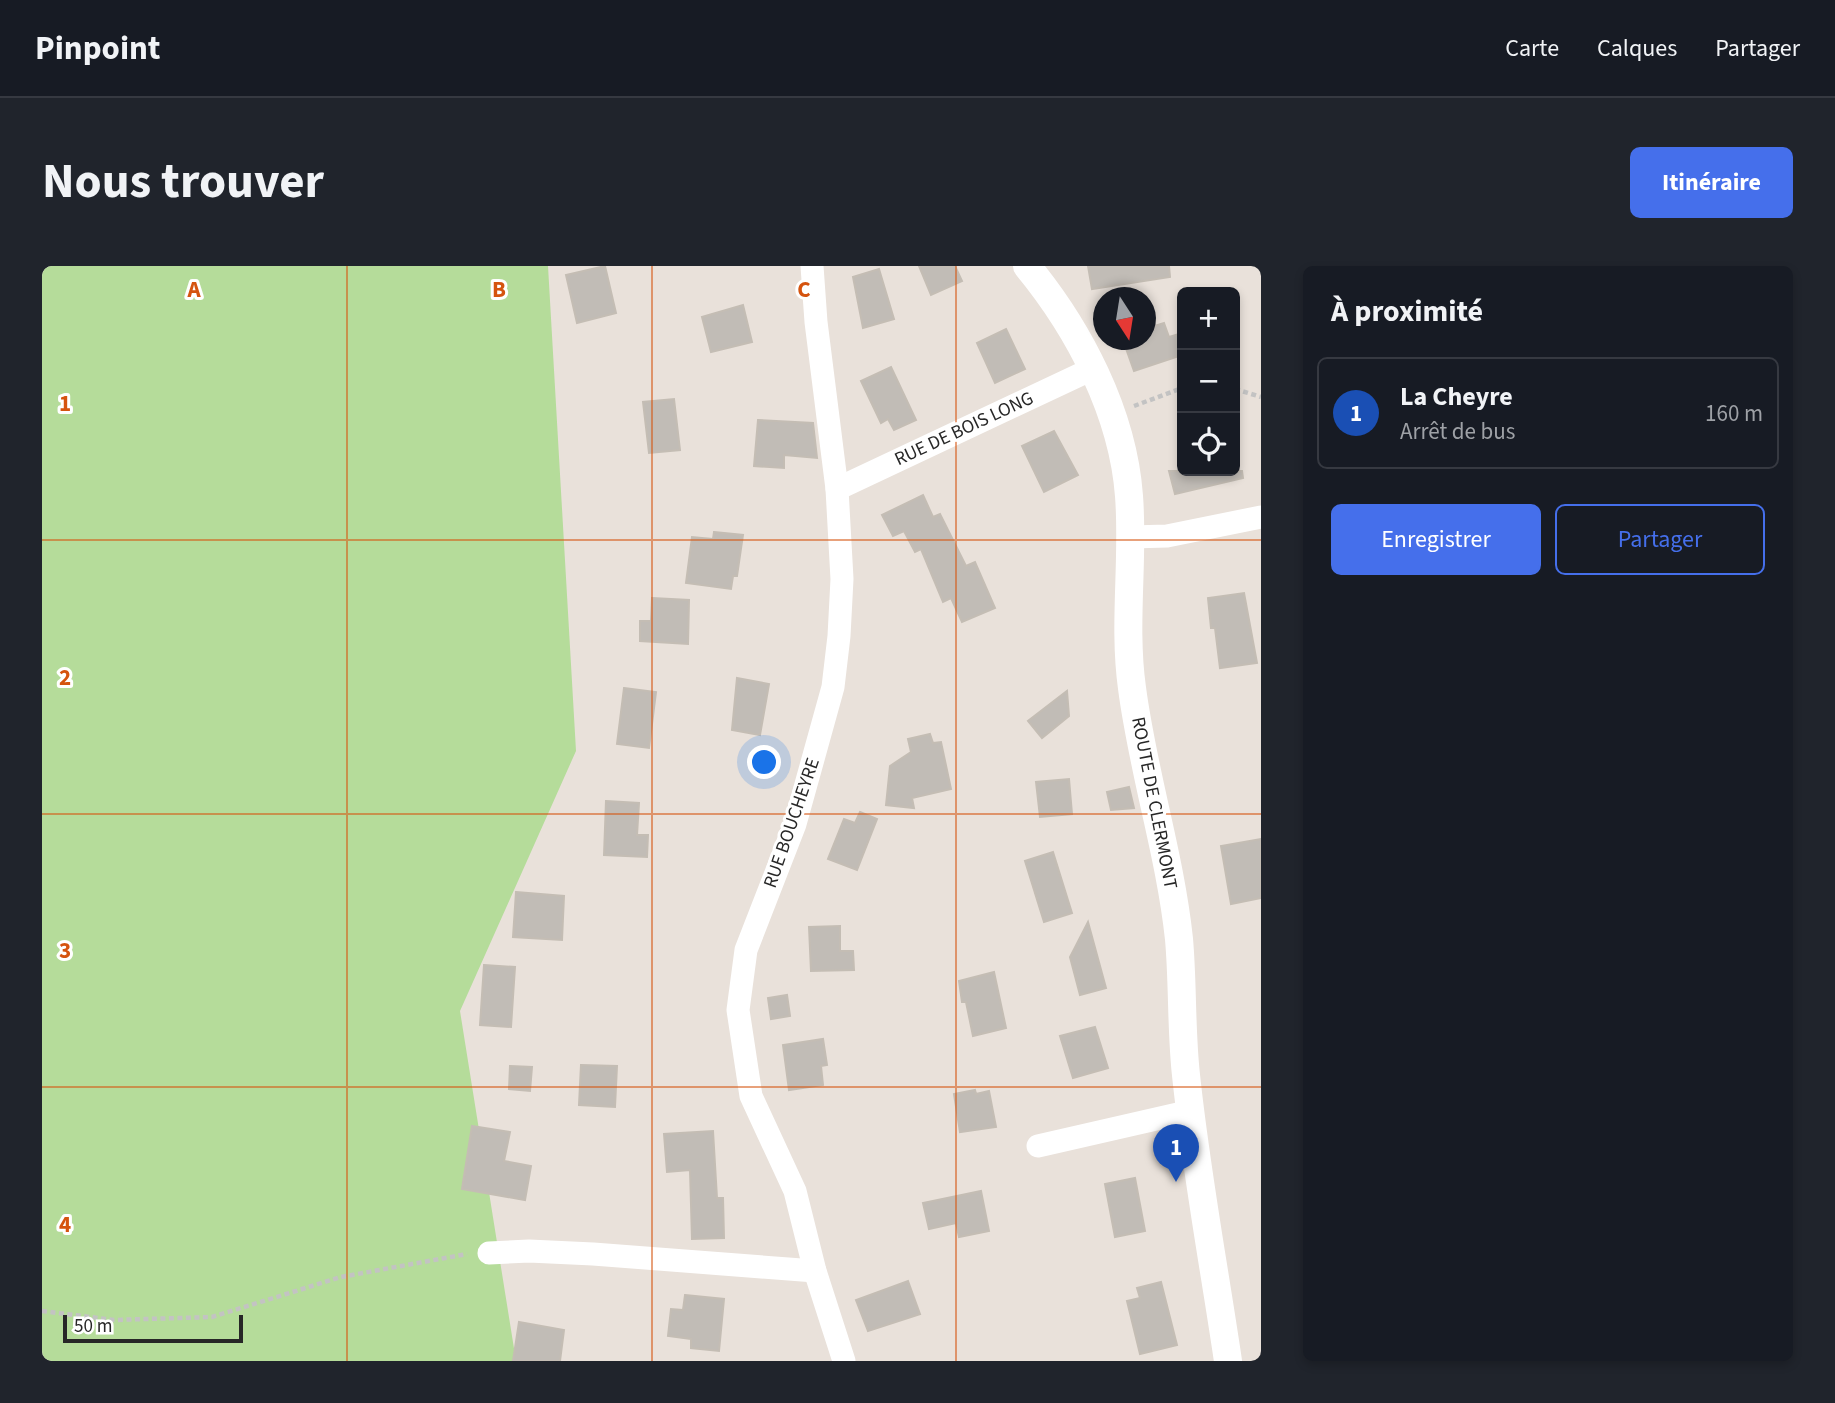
<!DOCTYPE html>
<html lang="fr">
<head>
<meta charset="utf-8">
<style>
  :root { --surface:#171b24; --page:#20242c; --text:#f1f3f6; --muted:#9ea1a6; --line:#363941; --accent:#456feb }
  body { margin:0; font-family:"Source Sans 3",sans-serif; background:var(--page); color:var(--text) }
  .controls { position:absolute; right:21px; top:21px; display:grid; overflow:hidden; border-radius:10px; box-shadow:0 4px 10px #0003 }
  .controls button { width:63px; height:63px; display:grid; place-items:center; padding:0; border:0; border-bottom:2px solid var(--line); background:var(--surface); color:var(--text); font:35px sans-serif }
  .compass { position:absolute; left:1051px; top:21px; width:63px; height:63px; border-radius:50%; background:var(--surface); box-shadow:0 4px 10px #0003; rotate:168deg }
  .scale { position:absolute; left:21px; bottom:18px; width:180px; box-sizing:border-box; padding-left:7px; border:4px solid #272727; border-top:0; font-size:19px; line-height:24px; white-space:nowrap; color:#272727; -webkit-text-stroke:5px #fff; paint-order:stroke }
  .you { position:absolute; left:723px; top:497px; width:24px; height:24px; margin:-18px; border:5px solid #fff; border-radius:50%; background:#1a73e8; box-shadow:0 0 0 10px #1a73e833 }
  .badge { display:grid; place-items:center; width:46px; height:46px; border-radius:50%; background:var(--accent); color:#fff; font-size:23px; font-weight:700 }
  .pin { position:absolute; translate:-50% -58px; filter:drop-shadow(0 2px 4px #0008) }
  .pin::after { content:''; position:absolute; top:37px; width:24px; height:21px; background:inherit; clip-path:polygon(0 0,100% 0,50% 100%) }
  .list { margin:0; padding:0; list-style:none }
  h2 { display:flex; justify-content:space-between; align-items:center; height:91px; margin:0; padding:0 28px; font-size:30px }
  h2 small { font-size:23px; font-weight:400; color:var(--muted) }
  .list li { display:grid; grid-template-columns:46px 1fr auto; gap:21px; align-items:center; box-sizing:border-box; height:112px; margin:0 14px 14px; padding:0 14px; border:2px solid var(--line); border-radius:10px }
  .list b { display:block; font-size:26px; white-space:nowrap }
  .list p { margin:0; font-size:23px; white-space:nowrap; color:var(--muted) }
  .list em { font-size:23px; font-style:normal; color:var(--muted) }
  .actions { display:flex; gap:14px; padding:21px 28px }
  .actions a { flex:1; padding:16px 0; border:2px solid var(--accent); border-radius:10px; text-align:center; font-size:24px; color:var(--accent) }
  .actions .main { background:var(--accent); color:#fff }
  .icon { flex:none; width:38px; height:38px; fill:none; stroke:currentColor; stroke-width:2; stroke-linecap:round; stroke-linejoin:round }
  .map { position:relative; flex:none; width:1219px; height:1095px; overflow:hidden; border-radius:10px }
  header { display:flex; align-items:center; gap:42px; box-sizing:border-box; height:98px; padding:0 35px; background:var(--surface); border-bottom:2px solid var(--line) }
  header strong { font-size:33px }
  nav { display:flex; gap:38px; margin-inline-start:auto; font-size:24px }
  .intro { display:flex; align-items:center; justify-content:space-between; box-sizing:border-box; height:168px; padding:0 42px }
  h1 { margin:0; font-size:49px }
  .button { padding:18px 32px; border-radius:10px; background:var(--accent); color:#fff; font-size:24px; font-weight:700 }
  main { display:flex; gap:42px; padding:0 42px }
  aside { flex:1; background:var(--surface); border-radius:10px; box-shadow:0 4px 10px #0003 }
  .map>svg:first-child { display:block }
  .green { fill:#b5dc9a }
  .building { fill:#c1bcb6; stroke:#c4bdb4; stroke-width:2 }
  .lines { fill:none; stroke-linecap:round; stroke-linejoin:round }
  .path { stroke:#c3c3c3; stroke-width:4.5; stroke-dasharray:5 3.5; stroke-linecap:butt }
  .minor { stroke:#fff; stroke-width:23 }
  .tertiary { stroke:#fff; stroke-width:28 }
  .grid { fill:none; stroke:#d5540f; stroke-width:2; stroke-opacity:0.55 }
  .labels { text-anchor:middle; dominant-baseline:central; stroke-width:6; stroke-linejoin:round; paint-order:stroke }
  .street-label { font-size:19px; fill:#272727; stroke:#fff }
  .grid-label { font-size:23px; text-anchor:middle; font-weight:bold; fill:#d5540f; stroke:#fff; stroke-width:6; stroke-linejoin:round; paint-order:stroke }
</style>
</head>
<body>
<header>
<strong>Pinpoint</strong>
<nav><a>Carte</a><a>Calques</a><a>Partager</a></nav>
</header>
<div class="intro"><h1>Nous trouver</h1><a class="button">Itinéraire</a></div>
<main>
<div class="map">
<svg width="1219" height="1095" viewBox="0 0 1219 1095">
  <rect width="100%" height="100%" fill="#e9e1da"/>
  <!-- green -->
  <polygon class="green" points="0,0 506,0 534,485 418,745 474,1095 0,1095"/>
  <!-- building -->
  <g class="building">
    <polygon points="563,0 574,47 535,57 524,9"/>
    <polygon points="877,0 913,0 920,15 889,29"/>
    <polygon points="1046,0 1127,0 1128,11 1050,23"/>
    <polygon points="837,3 852,53 821,62 811,11"/>
    <polygon points="701,39 710,76 669,86 660,51"/>
    <polygon points="1122,57 1127,71 1140,67 1140,89 1092,105 1081,74 1103,74 1103,63"/>
    <polygon points="964,63 983,103 953,117 935,77"/>
    <polygon points="849,101 874,154 852,164 846,153 839,157 819,115"/>
    <polygon points="632,133 638,184 607,187 601,136"/>
    <polygon points="716,154 771,157 775,192 742,189 742,202 712,200"/>
    <polygon points="1012,165 1036,209 1002,226 980,180"/>
    <polygon points="1127,205 1200,205 1201,212 1133,228"/>
    <polygon points="881,229 891,251 898,248 924,300 933,296 953,342 920,356 909,332 901,336 879,283 873,286 862,265 851,270 840,249"/>
    <polygon points="672,266 701,269 695,310 691,310 689,323 644,317 650,271 671,273"/>
    <polygon points="1202,327 1215,397 1178,402 1173,362 1169,362 1166,332"/>
    <polygon points="610,332 647,334 646,378 598,375 598,355 609,355"/>
    <polygon points="695,412 727,418 718,469 690,464"/>
    <polygon points="582,422 614,426 607,482 575,478"/>
    <polygon points="1025,425 1027,450 1000,472 986,455"/>
    <polygon points="888,468 891,477 899,476 909,523 870,532 872,542 844,539 848,500 869,486 866,473"/>
    <polygon points="1027,513 1030,548 998,551 994,516"/>
    <polygon points="1087,521 1092,542 1069,544 1065,526"/>
    <polygon points="564,535 597,537 595,569 606,569 605,591 562,589"/>
    <polygon points="818,546 835,553 815,604 786,593 802,553 813,557"/>
    <polygon points="1219,573 1219,632 1189,638 1179,580"/>
    <polygon points="1011,586 1030,647 1002,656 983,595"/>
    <polygon points="474,626 522,630 520,674 471,671"/>
    <polygon points="1046,656 1064,722 1038,729 1028,691"/>
    <polygon points="798,660 798,685 811,685 812,704 769,705 767,661"/>
    <polygon points="442,699 473,701 469,761 438,759"/>
    <polygon points="952,706 964,762 931,770 924,736 920,736 917,715"/>
    <polygon points="745,729 748,750 729,753 726,732"/>
    <polygon points="1053,761 1066,802 1031,812 1018,770"/>
    <polygon points="781,773 785,799 779,800 781,819 747,824 741,779"/>
    <polygon points="539,799 575,800 573,841 537,839"/>
    <polygon points="468,800 490,801 488,825 467,823"/>
    <polygon points="933,824 934,828 947,825 954,861 918,866 912,828"/>
    <polygon points="430,860 468,866 462,895 489,900 483,934 420,923"/>
    <polygon points="671,865 675,932 681,932 682,972 650,973 648,904 625,906 622,868"/>
    <polygon points="1093,912 1103,965 1073,971 1063,918"/>
    <polygon points="939,925 947,965 917,971 914,957 887,963 881,937"/>
    <polygon points="866,1015 878,1048 826,1065 814,1034"/>
    <polygon points="1119,1016 1135,1079 1098,1088 1085,1035 1098,1032 1095,1022"/>
    <polygon points="643,1029 682,1033 677,1085 649,1082 649,1073 626,1070 629,1043 641,1044"/>
    <polygon points="477,1056 522,1064 518,1095 471,1095"/>
  </g>
  <g class="lines">
    <!-- path -->
    <g class="path">
      <polyline points="1193,123 1219,131"/>
      <polyline points="1092,140 1140,122"/>
      <polyline points="0,1045 72,1054 170,1051 299,1011 425,988"/>
    </g>
    <!-- minor -->
    <g class="minor">
      <polyline points="770,0 774,56 795,223 800,313 797,370 791,421 753,558 704,684 696,744 709,830 753,925 773,1005 802,1095"/>
      <polyline points="795,223 1050,103"/>
      <polyline points="1089,271 1125,270 1219,251"/>
      <polyline points="996,880 1149,845"/>
      <polyline points="447,987 487,985 551,988 773,1005"/>
    </g>
    <!-- tertiary -->
    <path class="tertiary" d="M 985,0 C 1037,63 1081,147 1087,230 C 1092,294 1081,358 1090,422 C 1101,507 1128,588 1137,673 C 1141,718 1139,764 1144,809 C 1154,905 1172,1000 1186,1095"/>
  </g>
  <!-- grid -->
  <path class="grid" d="M 305,0 L 305,1095M 610,0 L 610,1095M 914,0 L 914,1095M 0,274 L 1219,274M 0,548 L 1219,548M 0,821 L 1219,821"/>
  <g class="labels">
    <!-- street labels -->
    <g class="street-label">
      <text transform="translate(922 163) rotate(-25)">RUE DE BOIS LONG</text>
      <text transform="translate(1112 537) rotate(79)">ROUTE DE CLERMONT</text>
      <text transform="translate(750 557) rotate(-71)">RUE BOUCHEYRE</text>
    </g>
  </g>
  <g class="grid-label">
    <text x="152" y="31">A</text>
    <text x="457" y="31">B</text>
    <text x="762" y="31">C</text>
    <text x="23" y="145">1</text>
    <text x="23" y="419">2</text>
    <text x="23" y="692">3</text>
    <text x="23" y="966">4</text>
  </g>
</svg>
<div class="controls">
<button>+</button>
<button>−</button>
<button><svg class="icon" aria-label="locate" viewBox="0 0 24 24"><circle cx="12" cy="12" r="6"/><path d="M12 2v4M12 18v4M2 12h4M18 12h4"/></svg></button>
</div>
<svg class="compass" viewBox="-18 -18 36 36"><path d="M0-13l5 13h-10z" fill="#e53935"/><path d="M0 13l5-13h-10z" fill="#9ea1a6"/></svg>
<div class="scale">50 m</div>
<div class="you"></div>
<div class="pin badge" style="left:1134px;top:916px;background:#1a4fb4">1</div>
</div>
<aside>
<h2>À proximité<small></small></h2>
<ul class="list">
<li><span class="badge" style="background:#1a4fb4">1</span><div><b>La Cheyre</b><p>Arrêt de bus</p></div><em>160 m</em></li>
</ul>
<div class="actions"><a class="main">Enregistrer</a><a>Partager</a></div>
</aside>
</main>
</body>
</html>
